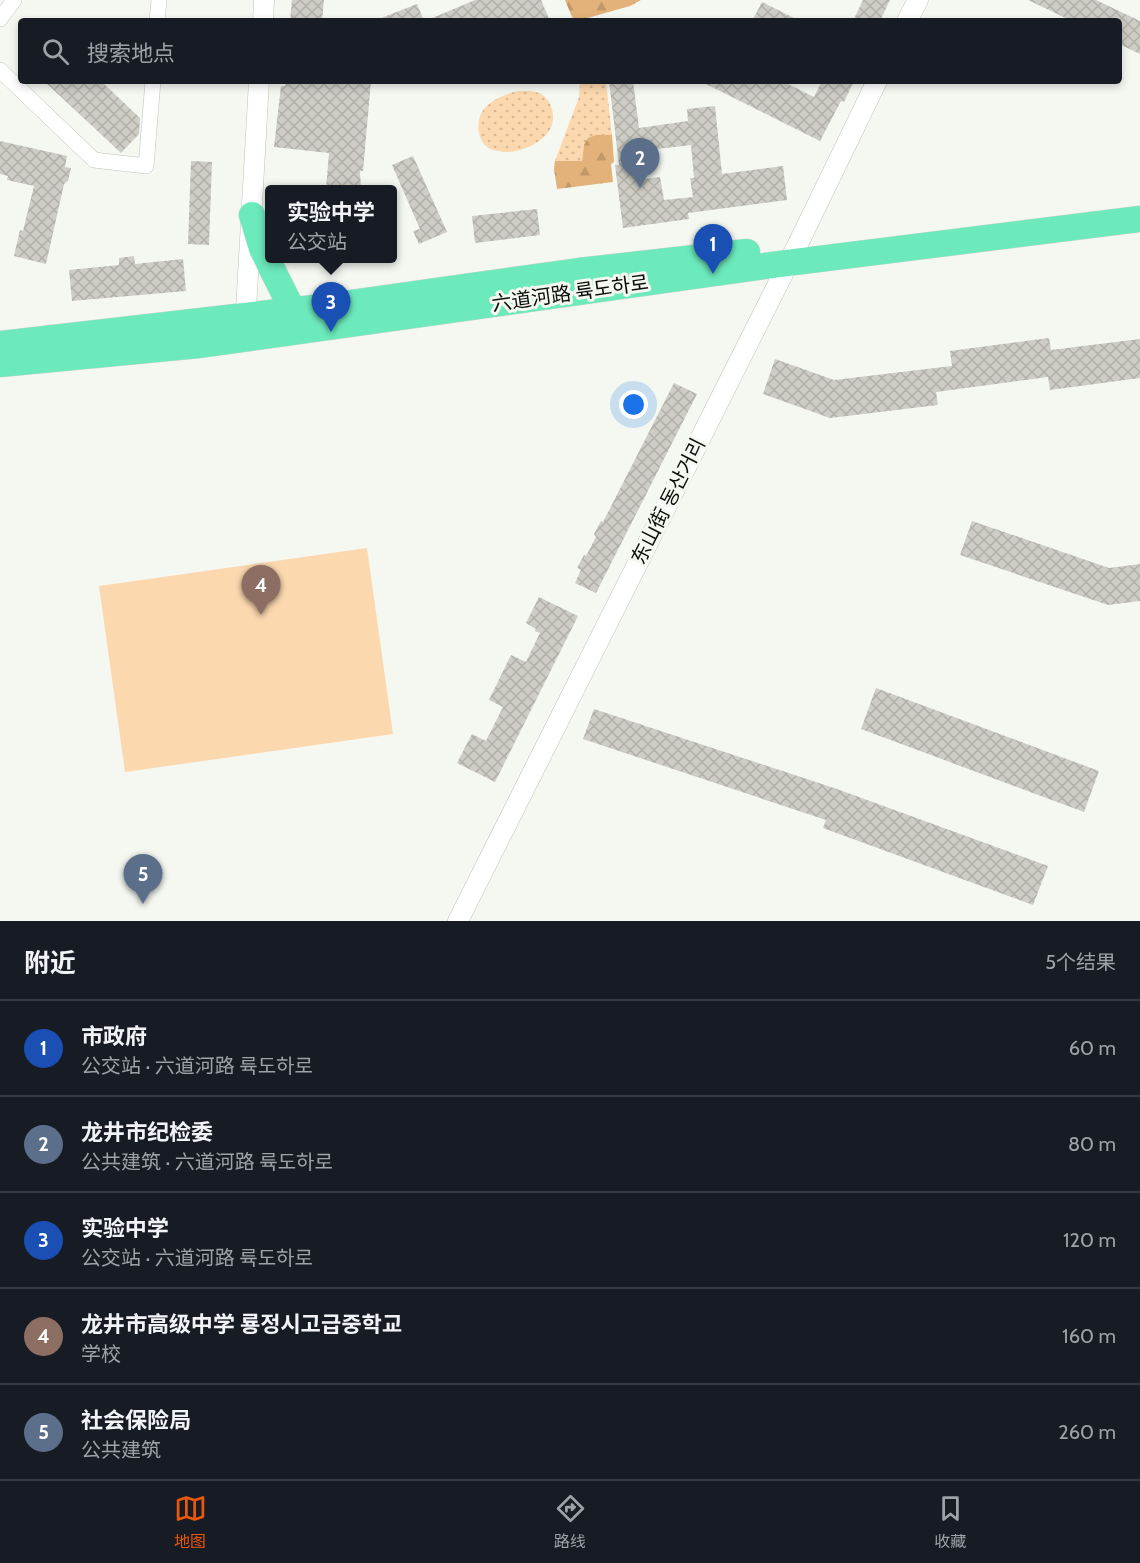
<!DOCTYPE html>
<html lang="zh">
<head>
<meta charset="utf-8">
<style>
  :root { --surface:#171b24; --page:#242831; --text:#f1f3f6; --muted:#9ea1a6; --line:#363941; --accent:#ea580c }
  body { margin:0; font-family:Cabin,"Noto Sans SC","Noto Sans KR",sans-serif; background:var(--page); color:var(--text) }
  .you { position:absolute; left:634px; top:405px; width:21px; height:21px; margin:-15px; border:4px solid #fff; border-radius:50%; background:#1a73e8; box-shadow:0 0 0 9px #1a73e833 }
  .badge { display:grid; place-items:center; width:39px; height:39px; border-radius:50%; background:var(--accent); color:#fff; font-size:20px; font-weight:700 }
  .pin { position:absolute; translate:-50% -50px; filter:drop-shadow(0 2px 3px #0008) }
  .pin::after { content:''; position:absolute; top:32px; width:21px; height:18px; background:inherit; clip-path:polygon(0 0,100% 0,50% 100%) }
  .popup { position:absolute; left:265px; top:185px; width:132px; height:78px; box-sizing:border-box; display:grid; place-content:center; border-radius:6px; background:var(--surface); filter:drop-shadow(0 2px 4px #0005); font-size:20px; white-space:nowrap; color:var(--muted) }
  .popup b { font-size:22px; color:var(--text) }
  .popup::after { content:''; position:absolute; left:50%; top:100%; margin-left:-12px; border:12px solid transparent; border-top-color:var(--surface) }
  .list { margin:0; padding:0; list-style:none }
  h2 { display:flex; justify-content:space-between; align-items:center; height:78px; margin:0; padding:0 24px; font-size:26px }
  h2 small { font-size:20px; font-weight:400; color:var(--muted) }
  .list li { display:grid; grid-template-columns:39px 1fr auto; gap:18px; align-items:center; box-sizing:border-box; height:96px; padding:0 24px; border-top:2px solid var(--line) }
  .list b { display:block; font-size:22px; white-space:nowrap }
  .list p { margin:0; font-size:20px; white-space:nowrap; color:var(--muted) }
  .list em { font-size:20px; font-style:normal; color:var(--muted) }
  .icon { flex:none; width:33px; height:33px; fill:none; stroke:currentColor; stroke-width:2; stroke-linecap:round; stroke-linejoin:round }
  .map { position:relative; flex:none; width:1140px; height:921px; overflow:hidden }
  .search { position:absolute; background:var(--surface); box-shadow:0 3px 9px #0003; left:18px; right:18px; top:18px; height:66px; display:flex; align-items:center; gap:15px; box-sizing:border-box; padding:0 21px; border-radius:6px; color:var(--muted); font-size:22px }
  .sheet { height:558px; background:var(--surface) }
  nav { display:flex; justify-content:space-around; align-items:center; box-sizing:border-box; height:84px; border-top:2px solid var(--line); background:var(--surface); font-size:16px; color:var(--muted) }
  nav a { display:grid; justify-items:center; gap:3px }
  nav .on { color:var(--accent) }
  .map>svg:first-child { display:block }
  .grass { fill:url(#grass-dots) }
  .forest { fill:url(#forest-firs) }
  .garden { fill:#fcd8af }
  .building { fill:url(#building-cross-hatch); fill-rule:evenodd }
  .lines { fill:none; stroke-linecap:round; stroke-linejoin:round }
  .minor-casing { stroke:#bfc3bc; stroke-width:16 }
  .tertiary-casing { stroke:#bfc3bc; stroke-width:21 }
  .trunk-casing { stroke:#d3d4d3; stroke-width:27 }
  .minor { stroke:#fff; stroke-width:15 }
  .tertiary { stroke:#fff; stroke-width:20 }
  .trunk { stroke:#6ceabc; stroke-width:26 }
  .labels { text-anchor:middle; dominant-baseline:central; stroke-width:6; stroke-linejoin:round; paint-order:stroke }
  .street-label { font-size:20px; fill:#0d0e0c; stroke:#f4f8f1 }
</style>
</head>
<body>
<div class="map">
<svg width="1140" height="921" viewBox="0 0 1140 921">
  <defs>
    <pattern id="grass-dots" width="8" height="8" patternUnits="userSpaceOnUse" patternTransform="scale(1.5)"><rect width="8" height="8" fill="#fcd8af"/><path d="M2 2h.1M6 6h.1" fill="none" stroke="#d7b895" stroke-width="1.8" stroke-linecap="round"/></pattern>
    <pattern id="forest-firs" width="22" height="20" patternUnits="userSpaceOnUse" patternTransform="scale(1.5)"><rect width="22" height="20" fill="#e3b27b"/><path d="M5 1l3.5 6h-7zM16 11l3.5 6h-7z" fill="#c29869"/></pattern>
    <pattern id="building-cross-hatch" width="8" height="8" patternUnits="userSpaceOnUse" patternTransform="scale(1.5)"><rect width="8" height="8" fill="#cecdc5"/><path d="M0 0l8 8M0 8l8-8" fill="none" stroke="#b0afa8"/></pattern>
  </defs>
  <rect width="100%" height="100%" fill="#f4f8f1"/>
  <!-- grass -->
  <g class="grass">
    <polygon points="580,81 606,81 612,135 596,135 584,145 582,161 555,161 579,97"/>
    <path d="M 518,91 C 526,91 534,90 541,94 C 553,101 557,120 549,131 C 541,144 518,153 504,152 C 498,151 490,150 486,146 C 476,137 476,117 485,108 C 494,98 506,94 518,91 Z"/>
  </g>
  <!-- forest -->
  <g class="forest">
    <polygon points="565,0 641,0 630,6 577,21 572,17"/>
    <polygon points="596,135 612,135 614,162 611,164 613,182 557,189 554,169 555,161 582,161 584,145 588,138"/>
  </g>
  <!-- garden -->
  <polygon class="garden" points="367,548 393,734 125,772 99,586"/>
  <!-- building -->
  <g class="building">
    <polygon points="292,0 324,0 322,21 290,21"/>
    <polygon points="475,0 541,0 550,21 425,21"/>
    <polygon points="863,0 890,0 880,21 853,21"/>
    <polygon points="1028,0 1096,0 1140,21 1140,54 1119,44 1119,21 1072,21"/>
    <polygon points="762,2 800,21 752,21"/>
    <polygon points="417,4 424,21 377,21 376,20"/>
    <polygon points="44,81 101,81 140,118 139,134 121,153"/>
    <polygon points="286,81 371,81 363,171 360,171 361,189 326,189 329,153 274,147 281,86 285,86"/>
    <path d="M 609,81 L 633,81 L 639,128 L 688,121 L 687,109 L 715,106 L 722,174 L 783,166 L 787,200 L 688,213 L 689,219 L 623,228 L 615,165 L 619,165 ZM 691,145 L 694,178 L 690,178 L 693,197 L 664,200 L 660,177 L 645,179 L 641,151 Z"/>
    <polygon points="700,81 782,81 814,97 822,81 854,81 844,102 841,101 820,141"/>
    <polygon points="0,141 67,156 65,167 71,168 68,181 64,184 46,264 14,256 20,230 23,231 34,186 7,180 8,176 0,174"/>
    <polygon points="413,156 447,232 419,244 413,231 420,229 392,165"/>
    <polygon points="191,161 212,162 209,245 188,244"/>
    <polygon points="537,209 540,235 475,243 472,216"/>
    <polygon points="134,256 135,264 183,259 186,291 72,301 69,270 119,265 119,258"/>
    <polygon points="1049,338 1051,350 1140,339 1140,378 1050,390 1048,377 936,392 938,405 830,418 763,394 775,359 834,380 952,366 950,351"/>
    <polygon points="674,383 697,394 596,593 575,583 581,570 577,568 584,555 586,556 596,537 594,534 601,521 603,522"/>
    <polygon points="972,521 1109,568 1140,564 1140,601 1108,605 960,555"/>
    <polygon points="539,597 578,616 495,782 457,763 472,734 486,741 503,707 489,700 511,655 526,662 540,633 535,631 536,629 526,623"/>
    <polygon points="876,688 1099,771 1084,812 861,729"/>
    <polygon points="594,709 837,789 1048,866 1033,905 823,828 826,820 583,739"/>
  </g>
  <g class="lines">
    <!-- minor casing -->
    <g class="minor-casing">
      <g id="minor">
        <polyline points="0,19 14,0"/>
        <polyline points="157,21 159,0"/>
        <polyline points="0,70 94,160 146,166 153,81"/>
      </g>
    </g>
    <!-- tertiary casing -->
    <g class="tertiary-casing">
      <g id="tertiary">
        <polyline points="263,21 264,0"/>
        <polyline points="907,21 918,0"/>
        <polyline points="245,328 259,81"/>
        <polyline points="458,921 797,246 877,81"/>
      </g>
    </g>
    <!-- trunk casing -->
    <g class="trunk-casing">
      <g id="trunk">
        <polyline points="252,215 262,249 293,311"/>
        <polyline points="0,344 322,307 579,271 747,252"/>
        <polyline points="0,364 199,345 787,263 1140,219"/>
      </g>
    </g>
    <!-- minor -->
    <use href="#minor" class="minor"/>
    <!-- tertiary -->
    <use href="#tertiary" class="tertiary"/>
    <!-- trunk -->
    <use href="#trunk" class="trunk"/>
  </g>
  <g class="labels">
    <!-- street labels -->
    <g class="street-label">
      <text transform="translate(570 293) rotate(-8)">六道河路 륙도하로</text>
      <text transform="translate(668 501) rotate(-63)">东山街 동산거리</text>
    </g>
  </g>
</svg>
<div class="you"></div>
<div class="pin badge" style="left:713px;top:274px;background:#1a4fb4">1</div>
<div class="pin badge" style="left:640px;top:188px;background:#5c6f8a">2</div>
<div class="pin badge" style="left:331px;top:332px;background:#1a4fb4">3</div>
<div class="popup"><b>实验中学</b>公交站</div>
<div class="pin badge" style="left:261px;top:615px;background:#8d6e63">4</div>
<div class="pin badge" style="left:143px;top:904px;background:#5c6f8a">5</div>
<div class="search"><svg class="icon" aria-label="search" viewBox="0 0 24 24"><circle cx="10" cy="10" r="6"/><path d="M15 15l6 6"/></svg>搜索地点</div>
</div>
<section class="sheet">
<h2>附近<small>5个结果</small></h2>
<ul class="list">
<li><span class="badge" style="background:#1a4fb4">1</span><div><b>市政府</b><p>公交站 · 六道河路 륙도하로</p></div><em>60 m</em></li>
<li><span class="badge" style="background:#5c6f8a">2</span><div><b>龙井市纪检委</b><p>公共建筑 · 六道河路 륙도하로</p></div><em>80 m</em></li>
<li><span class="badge" style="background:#1a4fb4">3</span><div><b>实验中学</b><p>公交站 · 六道河路 륙도하로</p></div><em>120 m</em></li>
<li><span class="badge" style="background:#8d6e63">4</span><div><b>龙井市高级中学 룡정시고급중학교</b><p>学校</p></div><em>160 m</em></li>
<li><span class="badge" style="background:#5c6f8a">5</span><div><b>社会保险局</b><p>公共建筑</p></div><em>260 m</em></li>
</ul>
</section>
<nav>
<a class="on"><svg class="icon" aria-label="map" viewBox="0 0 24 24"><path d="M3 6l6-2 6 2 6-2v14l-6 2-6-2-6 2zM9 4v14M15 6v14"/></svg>地图</a>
<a><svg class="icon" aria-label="directions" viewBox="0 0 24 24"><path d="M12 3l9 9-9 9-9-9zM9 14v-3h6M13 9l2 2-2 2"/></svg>路线</a>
<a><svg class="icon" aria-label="saved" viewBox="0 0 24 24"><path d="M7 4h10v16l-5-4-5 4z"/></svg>收藏</a>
</nav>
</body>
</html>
